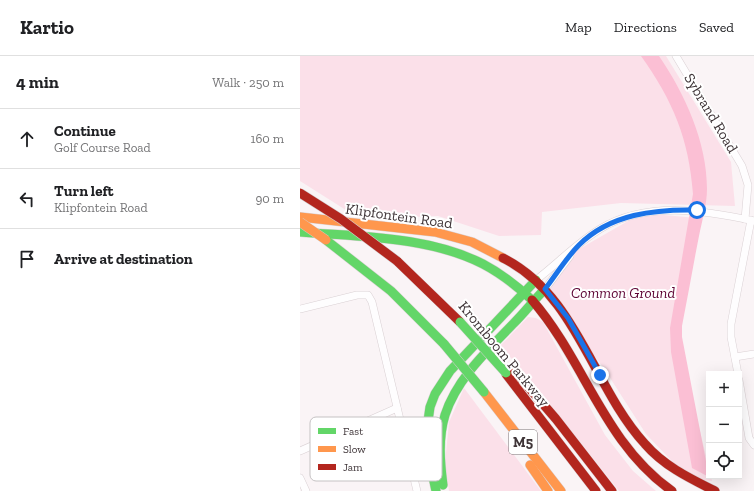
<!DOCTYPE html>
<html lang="en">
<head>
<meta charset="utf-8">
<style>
  :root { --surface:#fff; --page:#f2f2f2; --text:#202124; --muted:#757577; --line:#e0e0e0 }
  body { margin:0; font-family:"Zilla Slab",serif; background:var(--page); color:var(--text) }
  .controls { position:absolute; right:12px; bottom:12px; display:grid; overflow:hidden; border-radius:0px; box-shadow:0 4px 16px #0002 }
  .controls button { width:36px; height:36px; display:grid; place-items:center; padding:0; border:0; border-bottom:1px solid var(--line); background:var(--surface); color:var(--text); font:20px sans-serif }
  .stop { position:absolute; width:12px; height:12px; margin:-9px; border:3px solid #1a73e8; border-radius:50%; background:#fff }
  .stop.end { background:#1a73e8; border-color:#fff; box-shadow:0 1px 4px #0008 }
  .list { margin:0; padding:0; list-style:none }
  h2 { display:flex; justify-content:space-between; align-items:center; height:52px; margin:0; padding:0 16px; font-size:17px }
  h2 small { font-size:13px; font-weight:400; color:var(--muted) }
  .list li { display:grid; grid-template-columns:26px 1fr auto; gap:12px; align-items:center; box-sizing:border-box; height:60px; padding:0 16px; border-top:1px solid var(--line) }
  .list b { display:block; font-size:15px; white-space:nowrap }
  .list p { margin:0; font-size:13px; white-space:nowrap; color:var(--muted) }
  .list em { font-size:13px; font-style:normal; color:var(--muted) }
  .icon { flex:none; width:22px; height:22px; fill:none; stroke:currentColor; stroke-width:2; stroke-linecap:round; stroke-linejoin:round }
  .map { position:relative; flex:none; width:454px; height:435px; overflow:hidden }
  header { display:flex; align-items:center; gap:24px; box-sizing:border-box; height:56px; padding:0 20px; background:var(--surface); border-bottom:1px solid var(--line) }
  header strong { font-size:19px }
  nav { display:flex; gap:22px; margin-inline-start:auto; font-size:14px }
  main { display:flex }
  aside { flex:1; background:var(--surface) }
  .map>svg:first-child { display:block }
  .green { fill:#fbe0e9 }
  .water { fill:#fbbfd4 }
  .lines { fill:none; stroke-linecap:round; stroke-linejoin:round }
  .street-casing { stroke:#dad1d4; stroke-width:8 }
  .fast-casing { stroke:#dad1d4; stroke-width:10 }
  .slow-casing { stroke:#dad1d4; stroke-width:10 }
  .jam-casing { stroke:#dad1d4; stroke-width:10 }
  .street { stroke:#fefdfe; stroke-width:7 }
  .fast { stroke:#63d668; stroke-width:9 }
  .slow { stroke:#ff974d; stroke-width:9 }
  .jam { stroke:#b3261e; stroke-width:9 }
  .fast-bridge-casing { stroke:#d3cfd0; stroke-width:10; stroke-linecap:butt }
  .slow-bridge-casing { stroke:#d3cfd0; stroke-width:10; stroke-linecap:butt }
  .jam-bridge-casing { stroke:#d3cfd0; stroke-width:10; stroke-linecap:butt }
  .fast-bridge { stroke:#63d668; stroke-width:9 }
  .slow-bridge { stroke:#ff974d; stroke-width:9 }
  .jam-bridge { stroke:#b3261e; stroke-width:9 }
  .route { stroke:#1a73e8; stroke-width:5 }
  .labels { text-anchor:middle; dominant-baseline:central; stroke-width:4; stroke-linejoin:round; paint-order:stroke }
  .shield { fill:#fff; stroke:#797274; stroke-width:1 }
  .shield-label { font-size:14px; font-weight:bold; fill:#3f3538 }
  .street-label { font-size:15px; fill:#3f3538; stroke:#fff }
  .park-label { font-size:15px; font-style:italic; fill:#5b0031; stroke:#fff }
  .key { fill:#fff; stroke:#c5c2c3; stroke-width:1 }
  .key-label { font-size:11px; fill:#3f3538 }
</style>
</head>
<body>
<header>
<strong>Kartio</strong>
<nav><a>Map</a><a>Directions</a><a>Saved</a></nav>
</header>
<main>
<aside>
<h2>4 min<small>Walk · 250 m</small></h2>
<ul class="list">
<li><svg class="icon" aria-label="ahead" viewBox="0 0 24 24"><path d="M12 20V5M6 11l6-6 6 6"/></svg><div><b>Continue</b><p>Golf Course Road</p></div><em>160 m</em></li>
<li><svg class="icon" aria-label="left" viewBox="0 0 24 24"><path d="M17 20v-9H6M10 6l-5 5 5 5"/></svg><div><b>Turn left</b><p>Klipfontein Road</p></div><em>90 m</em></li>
<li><svg class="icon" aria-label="arrive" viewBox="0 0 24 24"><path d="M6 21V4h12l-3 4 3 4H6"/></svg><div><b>Arrive at destination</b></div></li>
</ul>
</aside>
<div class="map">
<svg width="454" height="435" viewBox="0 0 454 435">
  <rect width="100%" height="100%" fill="#faf4f6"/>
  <!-- green -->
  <g class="green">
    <polygon points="0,0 366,0 431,106 435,150 321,147 242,156 241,179 199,180 138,160 110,161 109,164 49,156 0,125"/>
    <polygon points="342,157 397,162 376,277 409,412 409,420 411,420 412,425 388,422 346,378 305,314 245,233 274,196"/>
    <polygon points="228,261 236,262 243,266 305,379 333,415 356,435 319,435 230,323 200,290"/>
    <polygon points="164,332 241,435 149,435 145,407 149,366"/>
  </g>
  <!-- water -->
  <path class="water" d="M 341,0 L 359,0 C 385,38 407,86 407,133 C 407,148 402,165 399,180 C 393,210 388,240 382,270 L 382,281 L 409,421 L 392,412 L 371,296 L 370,272 L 393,138 C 389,83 373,45 341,0 Z"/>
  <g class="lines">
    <!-- street casing -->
    <g class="street-casing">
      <g id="street">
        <polyline points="376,0 442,110 448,129 445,163"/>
        <path d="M 236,224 C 257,208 277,187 300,173 C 346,145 404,154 454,165"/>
        <polyline points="245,233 270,200"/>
        <polyline points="0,253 57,239 68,239 72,246 117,435"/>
        <polyline points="435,301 454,298"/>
        <polyline points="438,318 431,281 431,268 451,164"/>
        <polyline points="439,324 449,382 454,389"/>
        <polyline points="0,395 97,352"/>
        <polyline points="0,422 6,435"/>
      </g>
    </g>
    <!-- fast casing -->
    <g class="fast-casing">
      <g id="fast">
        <path d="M 0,176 C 60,181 128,180 183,208 C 202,218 217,230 232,244"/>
        <polyline points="26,184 91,235 144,288"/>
        <path d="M 143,429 C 140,406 138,382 145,359 C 157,322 188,294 214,267 C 225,256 234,244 245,233"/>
        <polyline points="136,435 127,393 126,379 130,351 135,338 150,315 236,224"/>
      </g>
    </g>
    <!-- slow casing -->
    <g class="slow-casing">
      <g id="slow">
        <polyline points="0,161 135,176 172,186 203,202"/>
        <polyline points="184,336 261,435"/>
        <polyline points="230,409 248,435"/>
      </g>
    </g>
    <!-- jam casing -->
    <g class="jam-casing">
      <g id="jam">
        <path d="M 203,202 C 278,240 292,330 345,388 C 364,410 389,422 415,435"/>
        <polyline points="97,205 160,266"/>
        <path d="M 232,244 C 285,305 303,386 372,435"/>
        <polyline points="212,312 256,363 312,435"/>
        <polyline points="206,318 296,435"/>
      </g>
    </g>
    <!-- street -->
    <use href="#street" class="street"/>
    <!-- fast -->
    <use href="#fast" class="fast"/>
    <!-- slow -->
    <use href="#slow" class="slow"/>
    <!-- jam -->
    <use href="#jam" class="jam"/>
    <!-- fast-bridge casing -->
    <g class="fast-bridge-casing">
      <g id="fast-bridge">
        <polyline points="160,266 206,317"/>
        <polyline points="144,288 184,336"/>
      </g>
    </g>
    <!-- slow-bridge casing -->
    <g class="slow-bridge-casing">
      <polyline id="slow-bridge" points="0,166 26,184"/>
    </g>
    <!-- jam-bridge casing -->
    <g class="jam-bridge-casing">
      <polyline id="jam-bridge" points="0,137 41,163 97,205"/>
    </g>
    <!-- fast-bridge -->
    <use href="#fast-bridge" class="fast-bridge"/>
    <!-- slow-bridge -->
    <use href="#slow-bridge" class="slow-bridge"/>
    <!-- jam-bridge -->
    <use href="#jam-bridge" class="jam-bridge"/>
  </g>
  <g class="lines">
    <!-- route -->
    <path class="route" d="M 300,319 L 268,262 L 245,233 C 256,219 266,202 279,189 C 310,158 355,153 397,154"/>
  </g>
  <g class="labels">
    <!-- shield labels -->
    <rect class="shield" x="209" y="374" width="28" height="24" rx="3"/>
    <g class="shield-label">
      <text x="223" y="386">M5</text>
    </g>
    <!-- street labels -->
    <g class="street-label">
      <text transform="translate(411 57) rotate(59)">Sybrand Road</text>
      <text transform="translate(99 160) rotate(8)">Klipfontein Road</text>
      <text transform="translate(204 298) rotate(50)">Kromboom Parkway</text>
    </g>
    <!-- park labels -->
    <g class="park-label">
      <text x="323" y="237">Common Ground</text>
    </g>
  </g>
  <!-- legend -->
  <rect x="10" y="361" width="132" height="64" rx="6" class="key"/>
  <rect x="18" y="372" width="18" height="6" fill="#63d668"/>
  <rect x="18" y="390" width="18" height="6" fill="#ff974d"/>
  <rect x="18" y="408" width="18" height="6" fill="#b3261e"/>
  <g class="key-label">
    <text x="43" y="379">Fast</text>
    <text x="43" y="397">Slow</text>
    <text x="43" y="415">Jam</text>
  </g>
</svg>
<div class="controls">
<button>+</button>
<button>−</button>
<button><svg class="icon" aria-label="locate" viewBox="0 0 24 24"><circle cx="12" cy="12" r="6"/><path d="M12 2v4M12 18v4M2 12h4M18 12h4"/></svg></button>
</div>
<div class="stop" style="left:397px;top:154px"></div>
<div class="stop end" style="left:300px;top:319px"></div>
</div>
</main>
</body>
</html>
